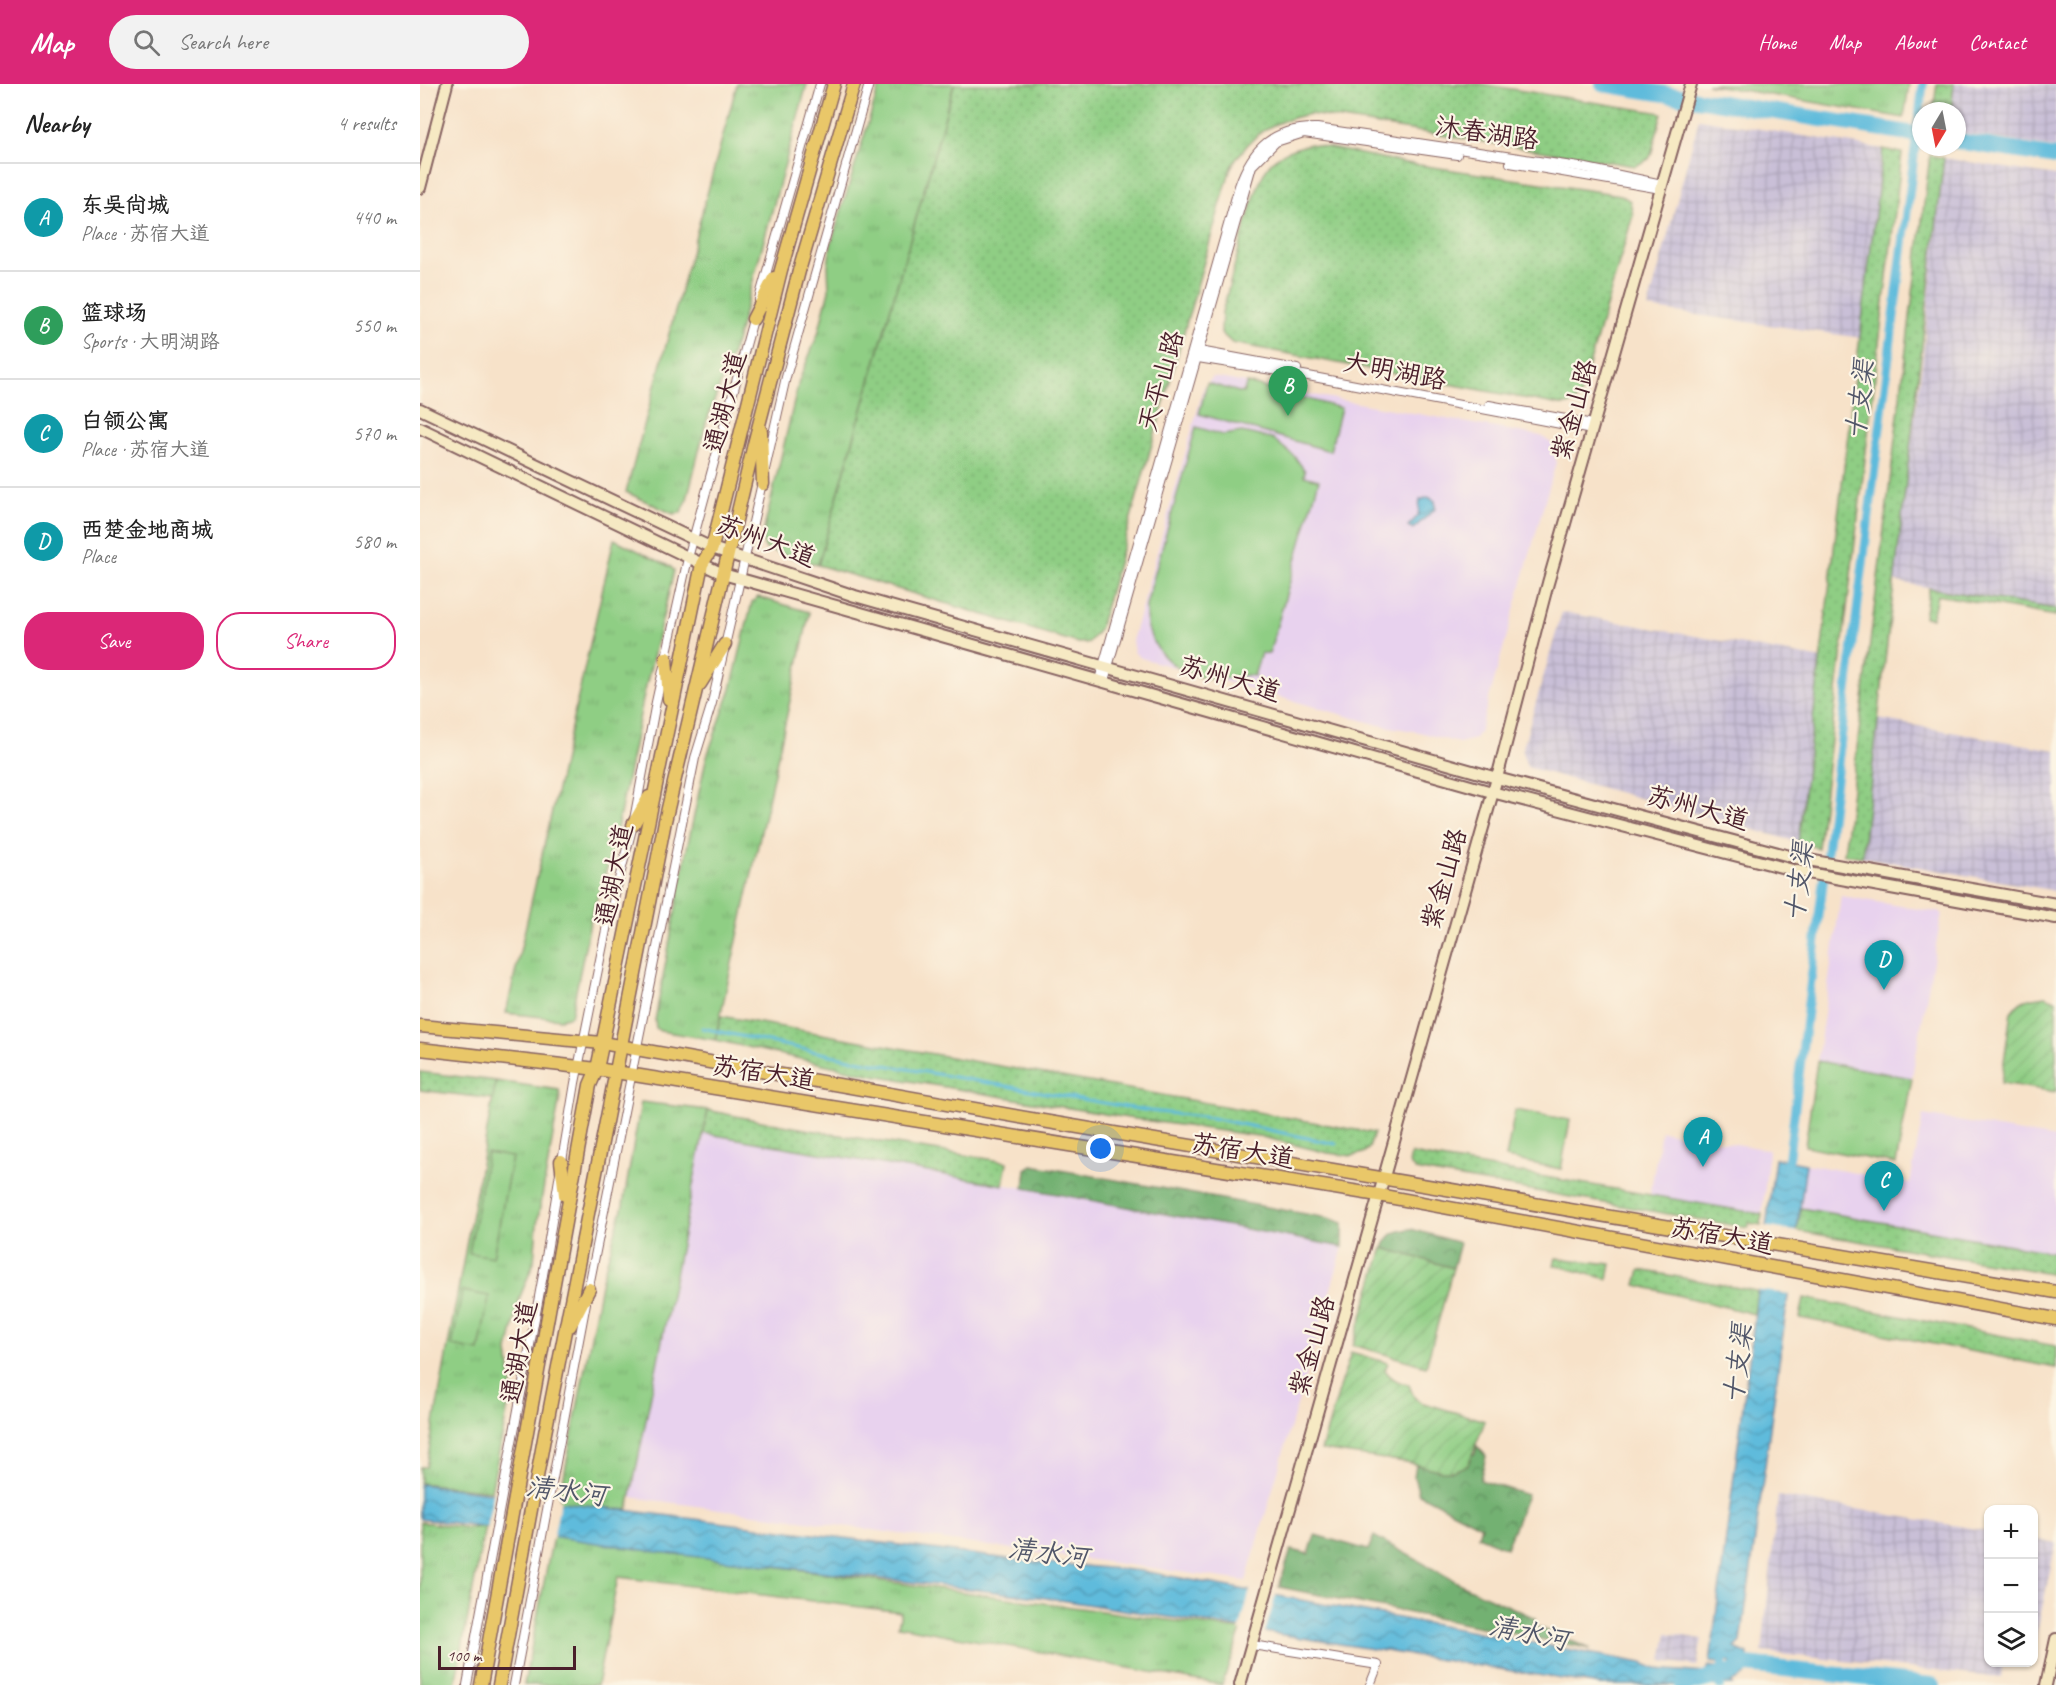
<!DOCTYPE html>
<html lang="en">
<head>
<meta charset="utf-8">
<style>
  :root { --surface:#fff; --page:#f2f2f2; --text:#222; --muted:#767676; --line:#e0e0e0; --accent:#db2777 }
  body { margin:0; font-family:Caveat,"LXGW WenKai TC",sans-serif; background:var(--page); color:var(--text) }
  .controls { position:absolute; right:18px; bottom:18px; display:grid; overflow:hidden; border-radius:12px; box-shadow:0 2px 4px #0004 }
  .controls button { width:54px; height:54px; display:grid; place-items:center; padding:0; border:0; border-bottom:2px solid var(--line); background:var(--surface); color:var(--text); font:30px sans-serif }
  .compass { position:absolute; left:1492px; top:18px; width:54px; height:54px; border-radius:50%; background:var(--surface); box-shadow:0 2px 4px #0004; rotate:190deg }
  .scale { position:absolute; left:18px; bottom:15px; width:138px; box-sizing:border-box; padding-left:6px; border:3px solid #4a1f2b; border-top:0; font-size:16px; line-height:21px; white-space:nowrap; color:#4a1f2b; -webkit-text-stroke:4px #fcf5e5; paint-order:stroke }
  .you { position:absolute; left:681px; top:1065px; width:21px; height:21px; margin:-15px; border:4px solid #fff; border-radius:50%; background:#1a73e8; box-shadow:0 0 0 9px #1a73e833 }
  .badge { display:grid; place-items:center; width:39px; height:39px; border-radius:50%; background:var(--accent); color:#fff; font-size:20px; font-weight:700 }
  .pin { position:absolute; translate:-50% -50px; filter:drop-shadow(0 2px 3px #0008) }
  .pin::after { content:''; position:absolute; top:32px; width:21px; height:18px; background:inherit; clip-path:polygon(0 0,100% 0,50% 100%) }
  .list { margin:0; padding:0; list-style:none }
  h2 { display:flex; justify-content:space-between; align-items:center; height:78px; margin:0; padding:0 24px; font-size:26px }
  h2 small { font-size:20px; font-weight:400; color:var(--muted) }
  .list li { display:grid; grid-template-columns:39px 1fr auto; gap:18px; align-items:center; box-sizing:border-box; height:108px; padding:0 24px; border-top:2px solid var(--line) }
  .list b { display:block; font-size:22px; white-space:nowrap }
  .list p { margin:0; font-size:20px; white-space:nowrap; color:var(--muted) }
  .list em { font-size:20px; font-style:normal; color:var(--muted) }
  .actions { display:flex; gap:12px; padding:18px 24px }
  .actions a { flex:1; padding:14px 0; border:2px solid var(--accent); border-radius:24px; text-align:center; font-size:21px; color:var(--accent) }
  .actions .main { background:var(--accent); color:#fff }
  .icon { flex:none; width:33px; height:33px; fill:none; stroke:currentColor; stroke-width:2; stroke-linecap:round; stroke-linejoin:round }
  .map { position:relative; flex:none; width:1636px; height:1601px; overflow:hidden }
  header { display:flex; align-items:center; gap:36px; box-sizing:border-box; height:84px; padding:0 30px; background:var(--accent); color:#fff }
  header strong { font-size:28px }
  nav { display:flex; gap:33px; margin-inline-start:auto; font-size:21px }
  .search { width:420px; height:54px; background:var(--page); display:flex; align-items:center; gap:15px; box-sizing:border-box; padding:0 21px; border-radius:33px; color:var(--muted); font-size:22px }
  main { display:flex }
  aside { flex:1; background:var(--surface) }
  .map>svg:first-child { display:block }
  .built { fill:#e8d2ee }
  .industrial { fill:url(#industrial-grid) }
  .grass { fill:url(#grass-dots); stroke:#6c7658; stroke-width:1.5 }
  .forest { fill:url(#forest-crowns); stroke:#5e684e; stroke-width:1.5 }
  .park { fill:url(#park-tufts); stroke:#6c7658; stroke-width:1.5 }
  .garden { fill:url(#garden-furrows); stroke:#6c7658; stroke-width:1.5 }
  .pitch { fill:#8fce84; stroke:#6c7658; stroke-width:1.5 }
  .water { fill:url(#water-waves); stroke:#546d84; stroke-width:1.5 }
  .pier { fill:#f7e2c9 }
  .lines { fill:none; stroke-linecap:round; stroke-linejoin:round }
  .stream { stroke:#5ebbdc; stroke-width:3 }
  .canal { stroke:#5ebbdc; stroke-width:9 }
  .river { stroke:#5ebbdc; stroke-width:16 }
  .street-casing { stroke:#876362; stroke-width:10 }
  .secondary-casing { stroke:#876362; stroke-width:14 }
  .primary-casing { stroke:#876362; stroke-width:15 }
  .street { stroke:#fff; stroke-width:8 }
  .secondary { stroke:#f6e9c3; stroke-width:10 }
  .primary { stroke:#e9c769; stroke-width:12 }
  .labels { text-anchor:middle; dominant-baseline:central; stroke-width:4.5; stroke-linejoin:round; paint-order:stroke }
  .street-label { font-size:26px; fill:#4a1f2b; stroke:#fcf5e5 }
  .water-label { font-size:27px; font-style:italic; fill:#515669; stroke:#fcf5e5 }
</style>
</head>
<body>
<header>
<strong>Map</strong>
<div class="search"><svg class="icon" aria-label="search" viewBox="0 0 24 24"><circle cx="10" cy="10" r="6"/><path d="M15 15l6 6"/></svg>Search here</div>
<nav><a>Home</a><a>Map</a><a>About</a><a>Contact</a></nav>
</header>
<main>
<aside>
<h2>Nearby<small>4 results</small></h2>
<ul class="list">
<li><span class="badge" style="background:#0f9aa8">A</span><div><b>东吴尚城</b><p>Place · 苏宿大道</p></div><em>440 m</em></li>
<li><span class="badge" style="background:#2e9e5b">B</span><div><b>篮球场</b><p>Sports · 大明湖路</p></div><em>550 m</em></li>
<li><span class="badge" style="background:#0f9aa8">C</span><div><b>白领公寓</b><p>Place · 苏宿大道</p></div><em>570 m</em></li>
<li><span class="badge" style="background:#0f9aa8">D</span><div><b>西楚金地商城</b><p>Place</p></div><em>580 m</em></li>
</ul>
<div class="actions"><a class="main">Save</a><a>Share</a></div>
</aside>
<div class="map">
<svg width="1636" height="1601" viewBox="0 0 1636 1601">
  <defs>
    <pattern id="industrial-grid" width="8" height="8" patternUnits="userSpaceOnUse" patternTransform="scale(1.5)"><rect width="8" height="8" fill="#c9bfd7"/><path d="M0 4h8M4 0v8" fill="none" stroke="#aea4b9"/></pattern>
    <pattern id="grass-dots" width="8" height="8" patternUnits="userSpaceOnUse" patternTransform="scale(1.5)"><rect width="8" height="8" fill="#8fce84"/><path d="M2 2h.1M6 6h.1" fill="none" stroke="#7db072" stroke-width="1.8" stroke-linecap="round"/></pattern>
    <pattern id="forest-crowns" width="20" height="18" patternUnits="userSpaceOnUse" patternTransform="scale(1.5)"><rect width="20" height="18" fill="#73b172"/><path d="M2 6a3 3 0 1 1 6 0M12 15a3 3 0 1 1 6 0" fill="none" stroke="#608f5e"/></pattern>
    <pattern id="park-tufts" width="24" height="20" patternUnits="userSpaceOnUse" patternTransform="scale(1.5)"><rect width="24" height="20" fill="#8fce84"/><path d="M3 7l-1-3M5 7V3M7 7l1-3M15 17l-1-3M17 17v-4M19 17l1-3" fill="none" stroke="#7db072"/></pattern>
    <pattern id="garden-furrows" width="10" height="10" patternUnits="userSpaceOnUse" patternTransform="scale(1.5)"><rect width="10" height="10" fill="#8fce84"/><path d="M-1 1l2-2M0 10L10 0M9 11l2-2" fill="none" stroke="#7db072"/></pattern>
    <pattern id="water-waves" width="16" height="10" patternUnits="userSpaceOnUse" patternTransform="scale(1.5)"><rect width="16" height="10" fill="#5ebbdc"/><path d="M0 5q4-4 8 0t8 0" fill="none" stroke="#5097b3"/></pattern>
  </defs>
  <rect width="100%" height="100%" fill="#fcf5e5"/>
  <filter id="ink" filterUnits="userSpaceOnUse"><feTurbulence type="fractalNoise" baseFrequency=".0167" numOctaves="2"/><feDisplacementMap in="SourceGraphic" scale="12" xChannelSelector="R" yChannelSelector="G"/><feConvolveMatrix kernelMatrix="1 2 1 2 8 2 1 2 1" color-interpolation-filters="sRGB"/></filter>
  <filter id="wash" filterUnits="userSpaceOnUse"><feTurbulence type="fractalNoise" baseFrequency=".008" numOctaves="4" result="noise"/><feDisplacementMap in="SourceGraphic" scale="24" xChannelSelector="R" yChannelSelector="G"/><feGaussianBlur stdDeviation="1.35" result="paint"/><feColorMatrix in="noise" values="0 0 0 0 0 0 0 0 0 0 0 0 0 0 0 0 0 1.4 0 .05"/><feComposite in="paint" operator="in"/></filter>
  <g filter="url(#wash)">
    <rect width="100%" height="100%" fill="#f7e2c9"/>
    <!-- built -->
    <g class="built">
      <polygon points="793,293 1121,352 1134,361 1136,378 1060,646 1055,655 1039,659 999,648 959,641 721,574 714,568 712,557 784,303"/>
      <polygon points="1421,812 1522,829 1476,1080 1385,1062"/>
      <polygon points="1503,1031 1636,1054 1636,1169 1381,1124 1386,1080 1490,1099"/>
      <polygon points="1241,1047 1349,1066 1342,1130 1230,1111"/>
      <polygon points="283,1049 604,1104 923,1163 826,1497 211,1413"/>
    </g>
    <!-- industrial -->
    <g class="industrial">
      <polygon points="1534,0 1636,0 1636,64 1537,48 1537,27 1531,27"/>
      <polygon points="1279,35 1463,65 1442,254 1228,224"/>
      <polygon points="1524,74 1636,92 1636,525 1472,497 1502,280"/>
      <polygon points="1142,528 1402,575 1378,758 1107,683 1102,667"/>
      <polygon points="1458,635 1636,666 1636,807 1442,773"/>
      <polygon points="1358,1412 1568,1447 1568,1578 1583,1579 1581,1594 1342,1568"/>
      <polygon points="1614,1455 1636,1459 1614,1562"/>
      <polygon points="1247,1549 1282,1555 1277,1582 1242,1577"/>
    </g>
    <!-- grass -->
    <g class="grass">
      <path d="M 534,0 L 1060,0 L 1242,29 L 1231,71 L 1229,75 L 1215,82 L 890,30 C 850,38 833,48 811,83 L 679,546 L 668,559 L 658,559 L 398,481 Z"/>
      <polygon points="1517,0 1534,0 1531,27 1513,27"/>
      <path d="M 890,60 L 986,79 L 1201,111 L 1210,117 L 1213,131 L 1160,312 C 1154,320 1150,322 1140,321 L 812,259 L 801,249 L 802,228 C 811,199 833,100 849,81 C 860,68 875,64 890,60 Z"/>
      <polygon points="1463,65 1482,69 1398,764 1378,758"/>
      <polygon points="1510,71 1524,74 1442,773 1424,770"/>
      <polygon points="1509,504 1636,525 1636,532 1517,511 1512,534 1504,533"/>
      <polygon points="301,932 954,1049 949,1064 943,1069 932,1072 908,1069 838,1052 708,1034 448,990 295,956"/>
      <polygon points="0,988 76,997 73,1015 0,1006"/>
      <path d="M 288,1026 C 387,1048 487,1061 587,1078 L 583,1101 L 283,1049 Z"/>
      <polygon points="991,1070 1342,1130 1341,1141 1329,1139 1328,1144 995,1086 989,1079"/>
      <polygon points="1381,1124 1636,1169 1636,1190 1377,1147"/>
      <polygon points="1136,1174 1191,1180 1188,1195 1134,1181"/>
      <polygon points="1220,1186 1337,1207 1334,1230 1216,1201"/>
      <polygon points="1384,1214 1636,1262 1636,1284 1380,1234"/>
    </g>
    <!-- forest -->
    <g class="forest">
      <polygon points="612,1081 908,1134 923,1139 923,1163 604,1104 606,1085"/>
      <path d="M 991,1145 L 1040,1159 L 1033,1184 L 963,1164 C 969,1149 975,1147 991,1145 Z"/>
      <polygon points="1057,1362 1066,1372 1060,1396 1107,1411 1086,1464 1058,1452 1061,1442 999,1410 994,1393 996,1380 1022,1387 1033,1387 1055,1369"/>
      <polygon points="895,1451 948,1466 954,1452 1044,1502 1115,1534 1112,1541 1171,1565 859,1503 871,1466 889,1470"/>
    </g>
    <!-- park -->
    <g class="park">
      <polygon points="317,0 387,0 316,258 286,339 266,419 261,429 253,430 206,408"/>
      <polygon points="460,0 534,0 398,481 346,465 342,457 344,445 379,297 398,250 409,206 408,181 411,160"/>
      <polygon points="1287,0 1489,0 1484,34"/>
      <polygon points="194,455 251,483 254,487 225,606 192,770 172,829 151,932 140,935 86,929"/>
      <polygon points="338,513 389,528 389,531 295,956 240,947 236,944 235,936 267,764 286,675 311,605 332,518"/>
      <polygon points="1397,977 1492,994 1476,1080 1385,1062"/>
      <polygon points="76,997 139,1006 140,1013 117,1140 114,1178 100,1213 88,1267 92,1303 71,1407 0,1399 0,1383 6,1383"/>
      <polygon points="221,1018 288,1026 208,1426 139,1418 182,1195 203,1121"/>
      <polygon points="0,1438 50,1444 65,1442 35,1601 0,1601"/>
      <polygon points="133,1452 821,1546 802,1601 478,1542 481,1528 198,1493 177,1601 104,1601"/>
    </g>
    <!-- garden -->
    <g class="garden">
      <path d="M 1625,912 L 1636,916 L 1636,1008 L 1581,999 L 1591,928 C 1600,915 1610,914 1625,912 Z"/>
      <polygon points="963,1164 1033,1184 1006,1282 933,1261"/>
      <path d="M 931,1268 L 968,1279 L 965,1286 C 972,1296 979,1298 989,1301 L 994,1313 L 1000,1318 L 1065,1337 L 1048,1381 L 1033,1387 L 1022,1387 L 986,1378 L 901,1366 Z"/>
    </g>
    <!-- pitch -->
    <g class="pitch">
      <polygon points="787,299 823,309 827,299 921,324 910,367 779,330"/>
      <path d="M 776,343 L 803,351 L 822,348 L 853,355 L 875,373 L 885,387 L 884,392 L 899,396 L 849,570 L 841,569 L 834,592 C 821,589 811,595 798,595 C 756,594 723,563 726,521 Z"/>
      <polygon points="1095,1026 1150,1036 1141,1085 1086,1074"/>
      <polygon points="67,1069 92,1073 73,1173 49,1169"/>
      <polygon points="42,1207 69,1212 59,1267 32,1262"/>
    </g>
    <!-- water -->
    <g class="water">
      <polygon points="1008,413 1015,417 1015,425 993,445 988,442 998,432 1000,416"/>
      <polygon points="1355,1074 1386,1080 1321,1558 1315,1564 1328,1570 1325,1591 1312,1598 1313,1601 1181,1601 634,1515 237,1468 77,1444 0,1435 0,1400 605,1477 723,1487 1222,1579 1236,1585 1285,1589 1289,1582 1304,1584 1304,1588 1314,1582 1306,1576 1305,1580 1290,1578"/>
    </g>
    <!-- pier -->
    <g class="pier">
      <polygon points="1343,1142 1380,1148 1370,1210 1334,1206"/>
      <polygon points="74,1406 141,1415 133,1455 66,1445"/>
      <polygon points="831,1503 857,1508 844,1551 819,1547"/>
    </g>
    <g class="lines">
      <!-- stream -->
      <polyline class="stream" points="282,944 430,975 730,1027 792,1034 916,1060"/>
      <!-- canal -->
      <g class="canal">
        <polyline points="1367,1087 1503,0"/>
        <polyline points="1300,1601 1304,1568"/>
      </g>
      <!-- river -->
      <g class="river">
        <polyline points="1183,0 1501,51"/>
        <polyline points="1537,57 1636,73"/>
        <polyline points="1263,1601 1310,1589 1327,1581 1512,1601"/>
      </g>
    </g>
  </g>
  <g filter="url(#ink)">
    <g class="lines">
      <!-- street casing -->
      <g class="street-casing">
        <g id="street">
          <polyline points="1090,79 1241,105"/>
          <polyline points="339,215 400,0"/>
          <polyline points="774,266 877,285"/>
          <polyline points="772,273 883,291 1172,346"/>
          <polyline points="1069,321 1173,340"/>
          <path d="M 679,596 L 819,102 C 832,64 854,43 897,44 L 1166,84 L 1242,100"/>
          <polyline points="684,597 832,82 856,58 884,49 1037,71"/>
          <polyline points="168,1207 275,674 292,619 366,293 449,0"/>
          <polyline points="832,1561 958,1581 950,1601"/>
          <polyline points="47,1601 123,1191 155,999 187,841 213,741 236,618 268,474 334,232"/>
          <polyline points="94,1601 166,1219"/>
        </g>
      </g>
      <!-- secondary casing -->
      <g class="secondary-casing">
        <g id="secondary">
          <polyline points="0,104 27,0"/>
          <polyline points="0,325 292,464 435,512 1077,694 1377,774 1636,820"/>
          <polyline points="0,344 303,490 1072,708 1306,769 1377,787 1636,834"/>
          <polyline points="820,1601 1077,694 1128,499 1271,0"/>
          <polyline points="1626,1601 1636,1555"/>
        </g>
      </g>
      <!-- primary casing -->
      <g class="primary-casing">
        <g id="primary">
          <polyline points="333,235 354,194"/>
          <polyline points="341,347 343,400"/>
          <polyline points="246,574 249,615"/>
          <polyline points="280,600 305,560"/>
          <polyline points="213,741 229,713"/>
          <polyline points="0,942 182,959 611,1035 1636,1208"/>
          <polyline points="0,965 177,985 958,1111 1636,1235"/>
          <polyline points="141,1077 145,1111"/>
          <polyline points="150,1242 169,1205"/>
          <polyline points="61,1601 170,1001 177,985 282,480 292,464 361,186 414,0"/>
          <polyline points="79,1601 125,1349 245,737 334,360 379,187 434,0"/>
        </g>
      </g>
      <!-- street -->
      <use href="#street" class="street"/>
      <!-- secondary -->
      <use href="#secondary" class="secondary"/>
      <!-- primary -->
      <use href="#primary" class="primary"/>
    </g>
  </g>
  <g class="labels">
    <!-- street labels -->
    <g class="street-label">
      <text transform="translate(1067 49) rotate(8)">沐春湖路</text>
      <text transform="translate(975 287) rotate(11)">大明湖路</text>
      <text transform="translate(741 297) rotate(-74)">天平山路</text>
      <text transform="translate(305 318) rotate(-76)">通湖大道</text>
      <text transform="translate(1154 326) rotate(-74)">紫金山路</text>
      <text transform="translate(346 457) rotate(20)">苏州大道</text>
      <text transform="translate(810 595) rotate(16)">苏州大道</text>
      <text transform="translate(1278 724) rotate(15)">苏州大道</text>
      <text transform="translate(194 791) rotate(-79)">通湖大道</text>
      <text transform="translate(1024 795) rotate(-74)">紫金山路</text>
      <text transform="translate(344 989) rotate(9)">苏宿大道</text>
      <text transform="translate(823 1067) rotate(9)">苏宿大道</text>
      <text transform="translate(1302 1152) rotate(10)">苏宿大道</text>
      <text transform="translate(892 1262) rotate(-74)">紫金山路</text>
      <text transform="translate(99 1268) rotate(-80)">通湖大道</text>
    </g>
    <!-- water labels -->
    <g class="water-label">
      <text transform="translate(1440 316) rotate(-83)">十支渠</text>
      <text transform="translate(1379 798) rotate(-83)">十支渠</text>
      <text transform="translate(1318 1280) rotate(-83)">十支渠</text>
      <text transform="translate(146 1407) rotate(7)">清水河</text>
      <text transform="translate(628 1469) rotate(7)">清水河</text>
      <text transform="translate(1109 1549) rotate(11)">清水河</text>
    </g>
  </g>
</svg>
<div class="controls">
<button>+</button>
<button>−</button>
<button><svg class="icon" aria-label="layers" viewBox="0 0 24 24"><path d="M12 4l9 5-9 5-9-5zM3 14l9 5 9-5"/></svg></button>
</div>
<svg class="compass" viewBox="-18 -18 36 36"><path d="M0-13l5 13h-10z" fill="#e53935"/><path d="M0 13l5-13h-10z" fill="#767676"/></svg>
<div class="scale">100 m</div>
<div class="you"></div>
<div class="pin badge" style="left:1283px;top:1083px;background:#0f9aa8">A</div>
<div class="pin badge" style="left:868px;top:332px;background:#2e9e5b">B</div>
<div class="pin badge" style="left:1464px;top:1127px;background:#0f9aa8">C</div>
<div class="pin badge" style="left:1464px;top:906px;background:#0f9aa8">D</div>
</div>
</main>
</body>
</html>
